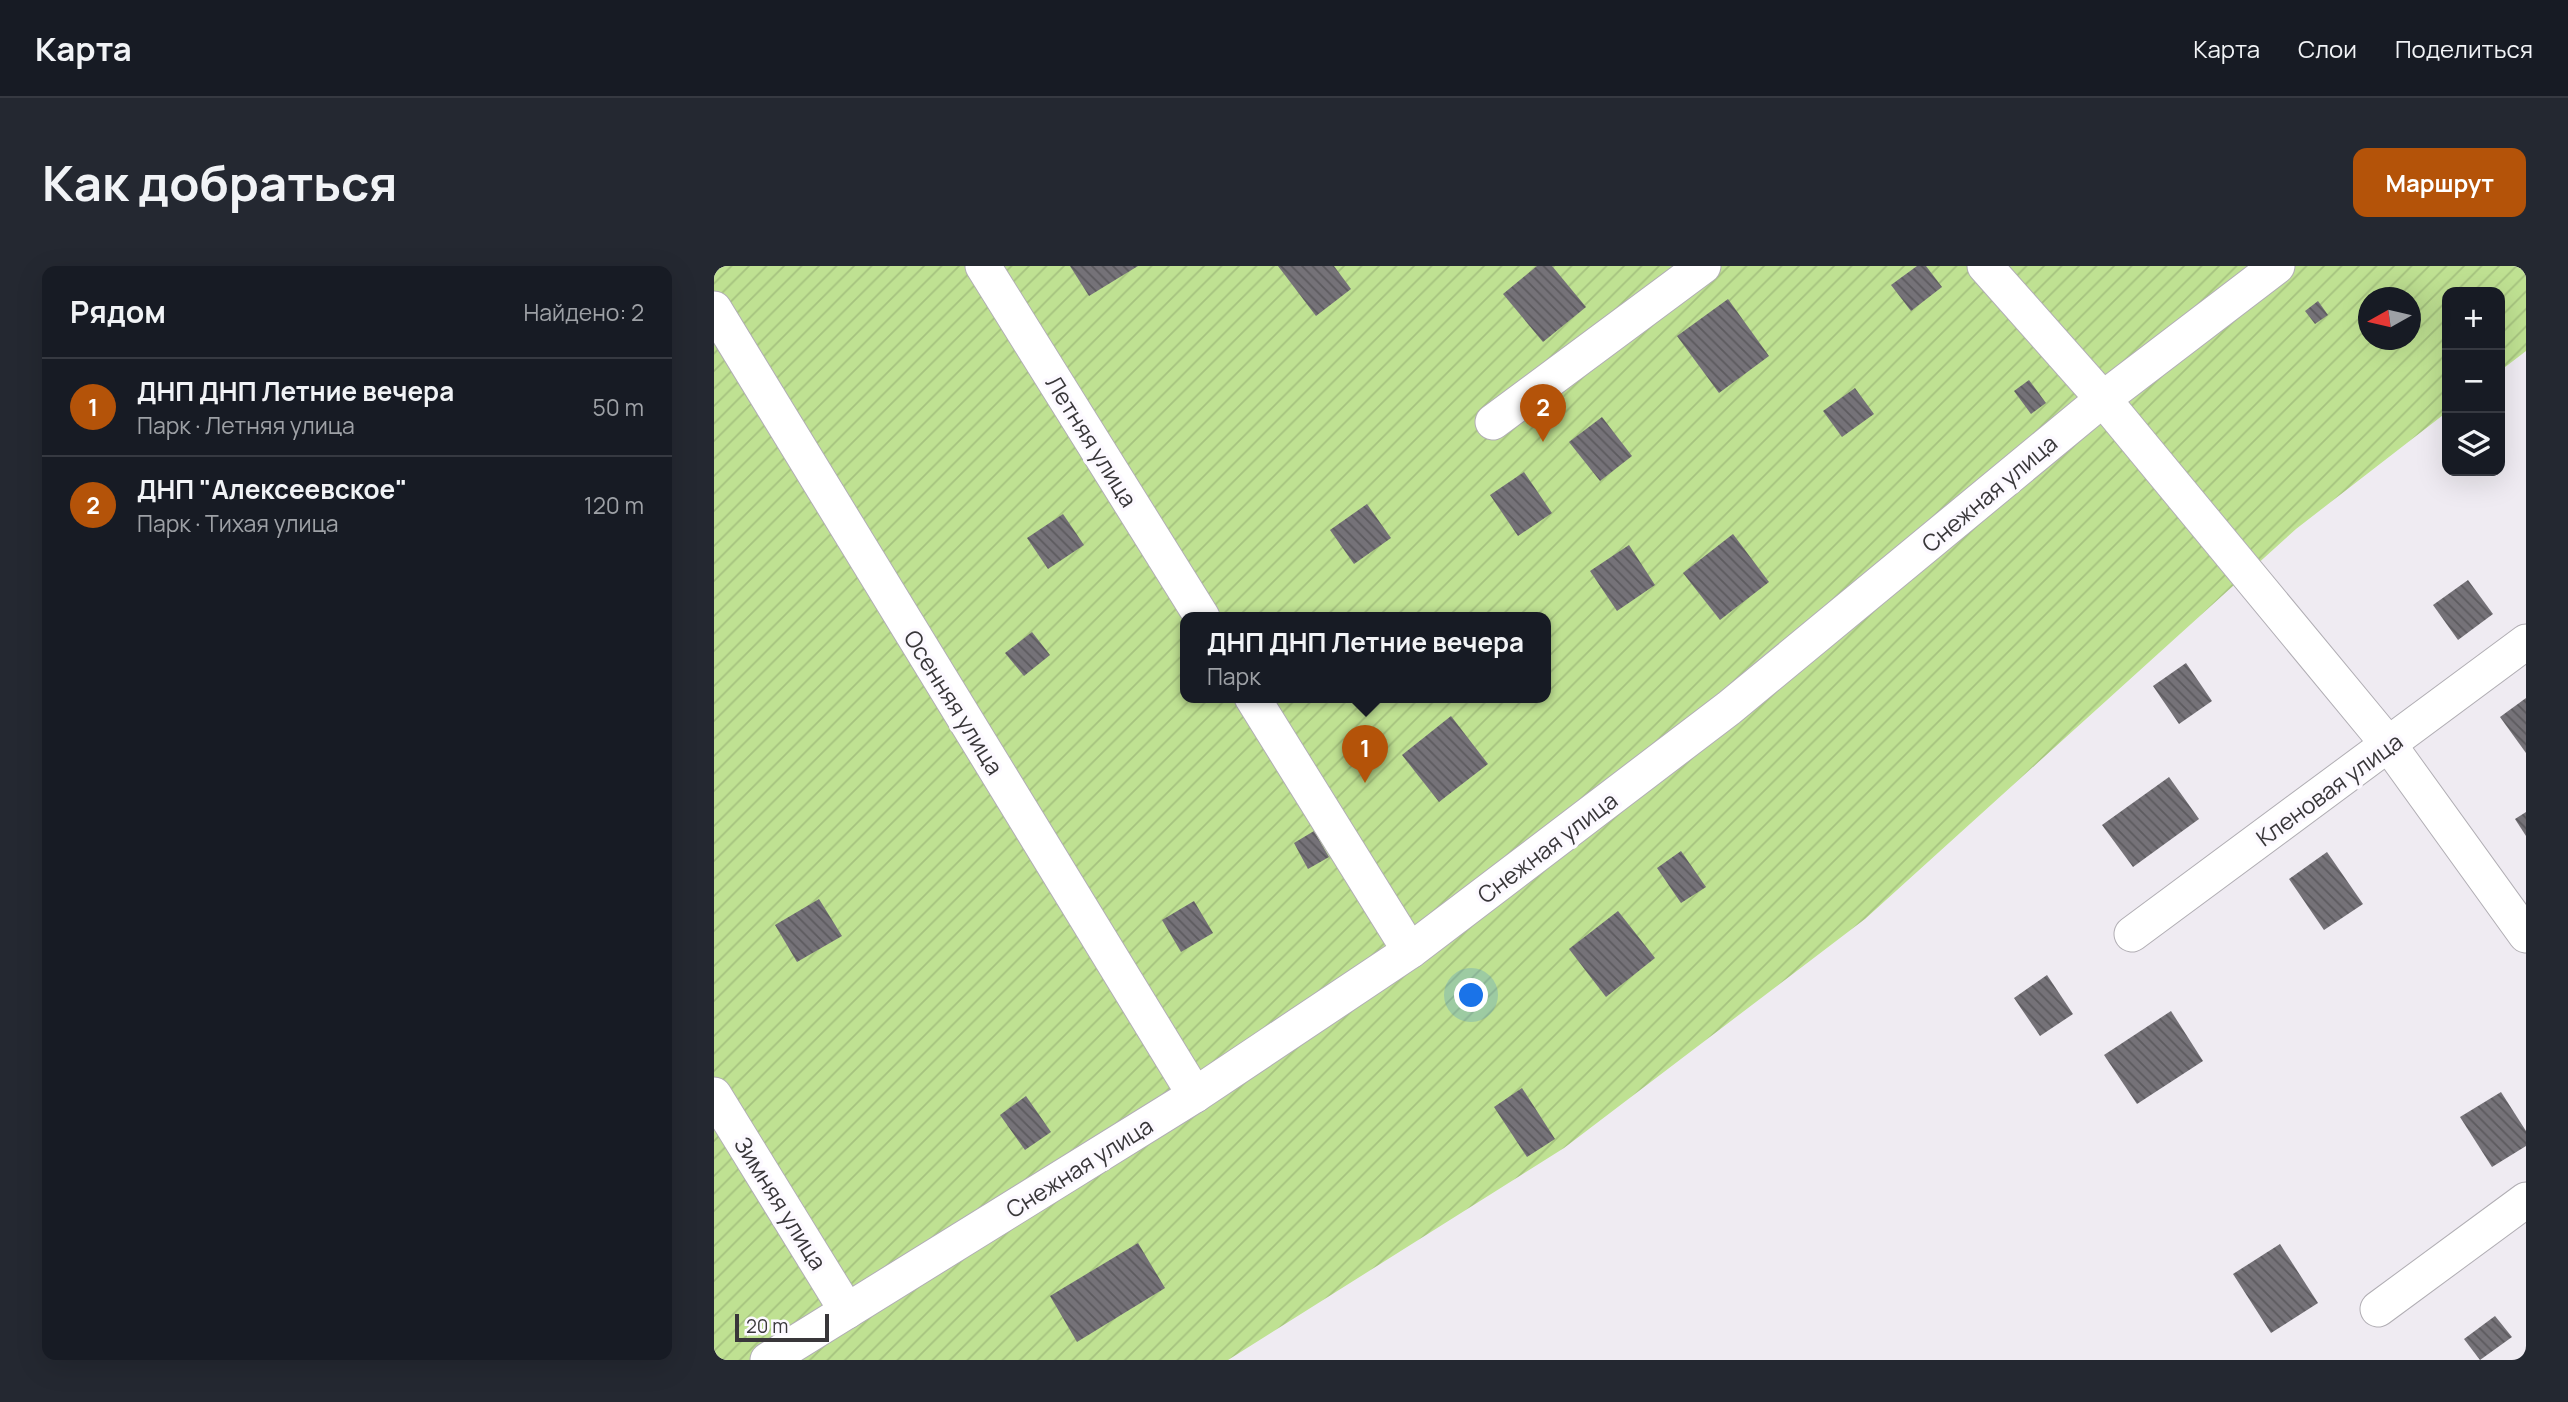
<!DOCTYPE html>
<html lang="ru">
<head>
<meta charset="utf-8">
<style>
  :root { --surface:#171b24; --page:#242831; --text:#f1f3f6; --muted:#9ea1a6; --line:#363941; --accent:#b45309 }
  body { margin:0; font-family:Manrope,sans-serif; background:var(--page); color:var(--text) }
  .controls { position:absolute; right:21px; top:21px; display:grid; overflow:hidden; border-radius:14px; box-shadow:0 7px 28px #0002 }
  .controls button { width:63px; height:63px; display:grid; place-items:center; padding:0; border:0; border-bottom:2px solid var(--line); background:var(--surface); color:var(--text); font:35px sans-serif }
  .compass { position:absolute; left:1644px; top:21px; width:63px; height:63px; border-radius:50%; background:var(--surface); box-shadow:0 7px 28px #0002; rotate:262deg }
  .scale { position:absolute; left:21px; bottom:18px; width:94px; box-sizing:border-box; padding-left:7px; border:4px solid #39373a; border-top:0; font-size:19px; line-height:24px; white-space:nowrap; color:#39373a; -webkit-text-stroke:5px #fcf9ff; paint-order:stroke }
  .you { position:absolute; left:758px; top:730px; width:24px; height:24px; margin:-18px; border:5px solid #fff; border-radius:50%; background:#1a73e8; box-shadow:0 0 0 10px #1a73e833 }
  .badge { display:grid; place-items:center; width:46px; height:46px; border-radius:50%; background:var(--accent); color:#fff; font-size:23px; font-weight:700 }
  .pin { position:absolute; translate:-50% -58px; filter:drop-shadow(0 2px 4px #0008) }
  .pin::after { content:''; position:absolute; top:37px; width:24px; height:21px; background:inherit; clip-path:polygon(0 0,100% 0,50% 100%) }
  .popup { position:absolute; left:466px; top:346px; width:371px; height:91px; box-sizing:border-box; display:grid; place-content:center; border-radius:14px; background:var(--surface); filter:drop-shadow(0 2px 5px #0005); font-size:23px; white-space:nowrap; color:var(--muted) }
  .popup b { font-size:26px; color:var(--text) }
  .popup::after { content:''; position:absolute; left:50%; top:100%; margin-left:-14px; border:14px solid transparent; border-top-color:var(--surface) }
  .list { margin:0; padding:0; list-style:none }
  h2 { display:flex; justify-content:space-between; align-items:center; height:91px; margin:0; padding:0 28px; font-size:30px }
  h2 small { font-size:23px; font-weight:400; color:var(--muted) }
  .list li { display:grid; grid-template-columns:46px 1fr auto; gap:21px; align-items:center; box-sizing:border-box; height:98px; padding:0 28px; border-top:2px solid var(--line) }
  .list b { display:block; font-size:26px; white-space:nowrap }
  .list p { margin:0; font-size:23px; white-space:nowrap; color:var(--muted) }
  .list em { font-size:23px; font-style:normal; color:var(--muted) }
  .icon { flex:none; width:38px; height:38px; fill:none; stroke:currentColor; stroke-width:2; stroke-linecap:round; stroke-linejoin:round }
  .map { position:relative; flex:none; width:1812px; height:1094px; overflow:hidden; border-radius:14px }
  header { display:flex; align-items:center; gap:42px; box-sizing:border-box; height:98px; padding:0 35px; background:var(--surface); border-bottom:2px solid var(--line) }
  header strong { font-size:33px }
  nav { display:flex; gap:38px; margin-inline-start:auto; font-size:24px }
  .intro { display:flex; align-items:center; justify-content:space-between; box-sizing:border-box; height:168px; padding:0 42px }
  h1 { margin:0; font-size:49px }
  .button { padding:18px 32px; border-radius:14px; background:var(--accent); color:#fff; font-size:24px; font-weight:700 }
  main { display:flex; gap:42px; padding:0 42px }
  aside { flex:1; background:var(--surface); border-radius:14px; box-shadow:0 7px 28px #0002 }
  .map>svg:first-child { display:block }
  .garden { fill:url(#garden-furrows); fill-rule:evenodd }
  .building { fill:url(#building-back-hatch) }
  .lines { fill:none; stroke-linecap:round; stroke-linejoin:round }
  .street-casing { stroke:#b1aeb4; stroke-width:37 }
  .street { stroke:#fff; stroke-width:35 }
  .labels { text-anchor:middle; dominant-baseline:central; stroke-width:7; stroke-linejoin:round; paint-order:stroke }
  .street-label { font-size:23px; fill:#39373a; stroke:#fcf9ff }
</style>
</head>
<body>
<header>
<strong>Карта</strong>
<nav><a>Карта</a><a>Слои</a><a>Поделиться</a></nav>
</header>
<div class="intro"><h1>Как добраться</h1><a class="button">Маршрут</a></div>
<main>
<aside>
<h2>Рядом<small>Найдено: 2</small></h2>
<ul class="list">
<li><span class="badge">1</span><div><b>ДНП ДНП Летние вечера</b><p>Парк · Летняя улица</p></div><em>50 m</em></li>
<li><span class="badge">2</span><div><b>ДНП &quot;Алексеевское&quot;</b><p>Парк · Тихая улица</p></div><em>120 m</em></li>
</ul>
</aside>
<div class="map">
<svg width="1812" height="1094" viewBox="0 0 1812 1094">
  <defs>
    <pattern id="garden-furrows" width="10" height="10" patternUnits="userSpaceOnUse" patternTransform="scale(1.75)"><rect width="10" height="10" fill="#bfe192"/><path d="M-1 1l2-2M0 10L10 0M9 11l2-2" fill="none" stroke="#a5c27f"/></pattern>
    <pattern id="building-back-hatch" width="6" height="6" patternUnits="userSpaceOnUse" patternTransform="scale(1.75)"><rect width="6" height="6" fill="#757278"/><path d="M-1 5l2 2M0 0l6 6M5-1l2 2" fill="none" stroke="#5c5a5e"/></pattern>
  </defs>
  <rect width="100%" height="100%" fill="#efebf2"/>
  <!-- garden -->
  <path class="garden" d="M 0,0 L 1812,0 L 1812,85 L 1786,105 L 1786,26 L 1733,26 L 1733,146 L 1582,263 L 1151,653 L 850,882 L 514,1094 L 0,1094 ZM 1654,32 L 1696,32 L 1696,74 L 1654,74 ZM 471,351 L 831,351 L 831,431 L 471,431 Z"/>
  <!-- building -->
  <g class="building">
    <polygon points="356,0 424,0 375,30"/>
    <polygon points="564,0 620,0 637,23 602,50"/>
    <polygon points="823,0 838,0 872,41 829,76 789,28"/>
    <polygon points="1203,0 1212,0 1228,21 1197,45 1177,19"/>
    <polygon points="1014,33 1055,90 1005,127 963,70"/>
    <polygon points="1604,35 1614,49 1601,58 1591,45"/>
    <polygon points="1315,114 1332,137 1317,148 1300,125"/>
    <polygon points="1141,122 1160,148 1128,171 1109,145"/>
    <polygon points="888,151 918,190 886,215 855,176"/>
    <polygon points="810,206 838,247 804,270 776,229"/>
    <polygon points="653,238 677,272 640,298 616,264"/>
    <polygon points="349,248 370,279 334,303 313,272"/>
    <polygon points="1019,268 1055,316 1006,354 969,307"/>
    <polygon points="915,279 941,319 903,345 876,305"/>
    <polygon points="1754,314 1779,348 1744,374 1719,339"/>
    <polygon points="318,366 336,389 310,410 291,387"/>
    <polygon points="1472,397 1498,435 1465,458 1439,420"/>
    <polygon points="1812,432 1812,487 1786,451"/>
    <polygon points="737,450 774,498 725,536 688,489"/>
    <polygon points="1455,511 1485,553 1419,601 1388,559"/>
    <polygon points="1812,546 1812,570 1801,553"/>
    <polygon points="600,565 615,591 594,603 580,577"/>
    <polygon points="967,585 992,621 967,637 943,602"/>
    <polygon points="1613,586 1649,638 1610,664 1575,613"/>
    <polygon points="105,633 128,670 83,696 61,659"/>
    <polygon points="480,635 499,667 467,686 448,654"/>
    <polygon points="904,645 941,692 892,731 855,683"/>
    <polygon points="1333,709 1359,748 1326,770 1300,732"/>
    <polygon points="1457,745 1489,795 1423,838 1390,789"/>
    <polygon points="808,822 841,873 813,891 780,841"/>
    <polygon points="1787,826 1812,865 1812,880 1778,901 1746,851"/>
    <polygon points="312,830 337,866 311,884 286,849"/>
    <polygon points="424,977 451,1022 363,1076 336,1030"/>
    <polygon points="1566,978 1604,1037 1557,1067 1519,1008"/>
    <polygon points="1781,1050 1798,1071 1766,1094 1750,1073"/>
  </g>
  <g class="lines">
    <!-- street casing -->
    <g class="street-casing">
      <g id="street">
        <polyline points="269,0 488,351"/>
        <polyline points="1271,0 1389,133 1675,479 1812,669"/>
        <polyline points="0,43 481,829"/>
        <polyline points="779,156 989,0"/>
        <polyline points="538,431 696,685"/>
        <polyline points="1418,668 1812,376"/>
        <polyline points="0,829 133,1045"/>
        <polyline points="1664,1043 1812,934"/>
        <polyline points="54,1094 481,829 696,685 1015,442 1389,133 1563,0"/>
      </g>
    </g>
    <!-- street -->
    <use href="#street" class="street"/>
  </g>
  <g class="labels">
    <!-- street labels -->
    <g class="street-label">
      <text transform="translate(378 175) rotate(58)">Летняя улица</text>
      <text transform="translate(1275 227) rotate(-40)">Снежная улица</text>
      <text transform="translate(240 436) rotate(58)">Осенняя улица</text>
      <text transform="translate(1615 523) rotate(-36)">Кленовая улица</text>
      <text transform="translate(833 581) rotate(-37)">Снежная улица</text>
      <text transform="translate(365 901) rotate(-32)">Снежная улица</text>
      <text transform="translate(67 937) rotate(58)">Зимняя улица</text>
    </g>
  </g>
</svg>
<div class="controls">
<button>+</button>
<button>−</button>
<button><svg class="icon" aria-label="layers" viewBox="0 0 24 24"><path d="M12 4l9 5-9 5-9-5zM3 14l9 5 9-5"/></svg></button>
</div>
<svg class="compass" viewBox="-18 -18 36 36"><path d="M0-13l5 13h-10z" fill="#e53935"/><path d="M0 13l5-13h-10z" fill="#9ea1a6"/></svg>
<div class="scale">20 m</div>
<div class="you"></div>
<div class="pin badge" style="left:651px;top:517px">1</div>
<div class="popup"><b>ДНП ДНП Летние вечера</b>Парк</div>
<div class="pin badge" style="left:829px;top:176px">2</div>
</div>
</main>
</body>
</html>
